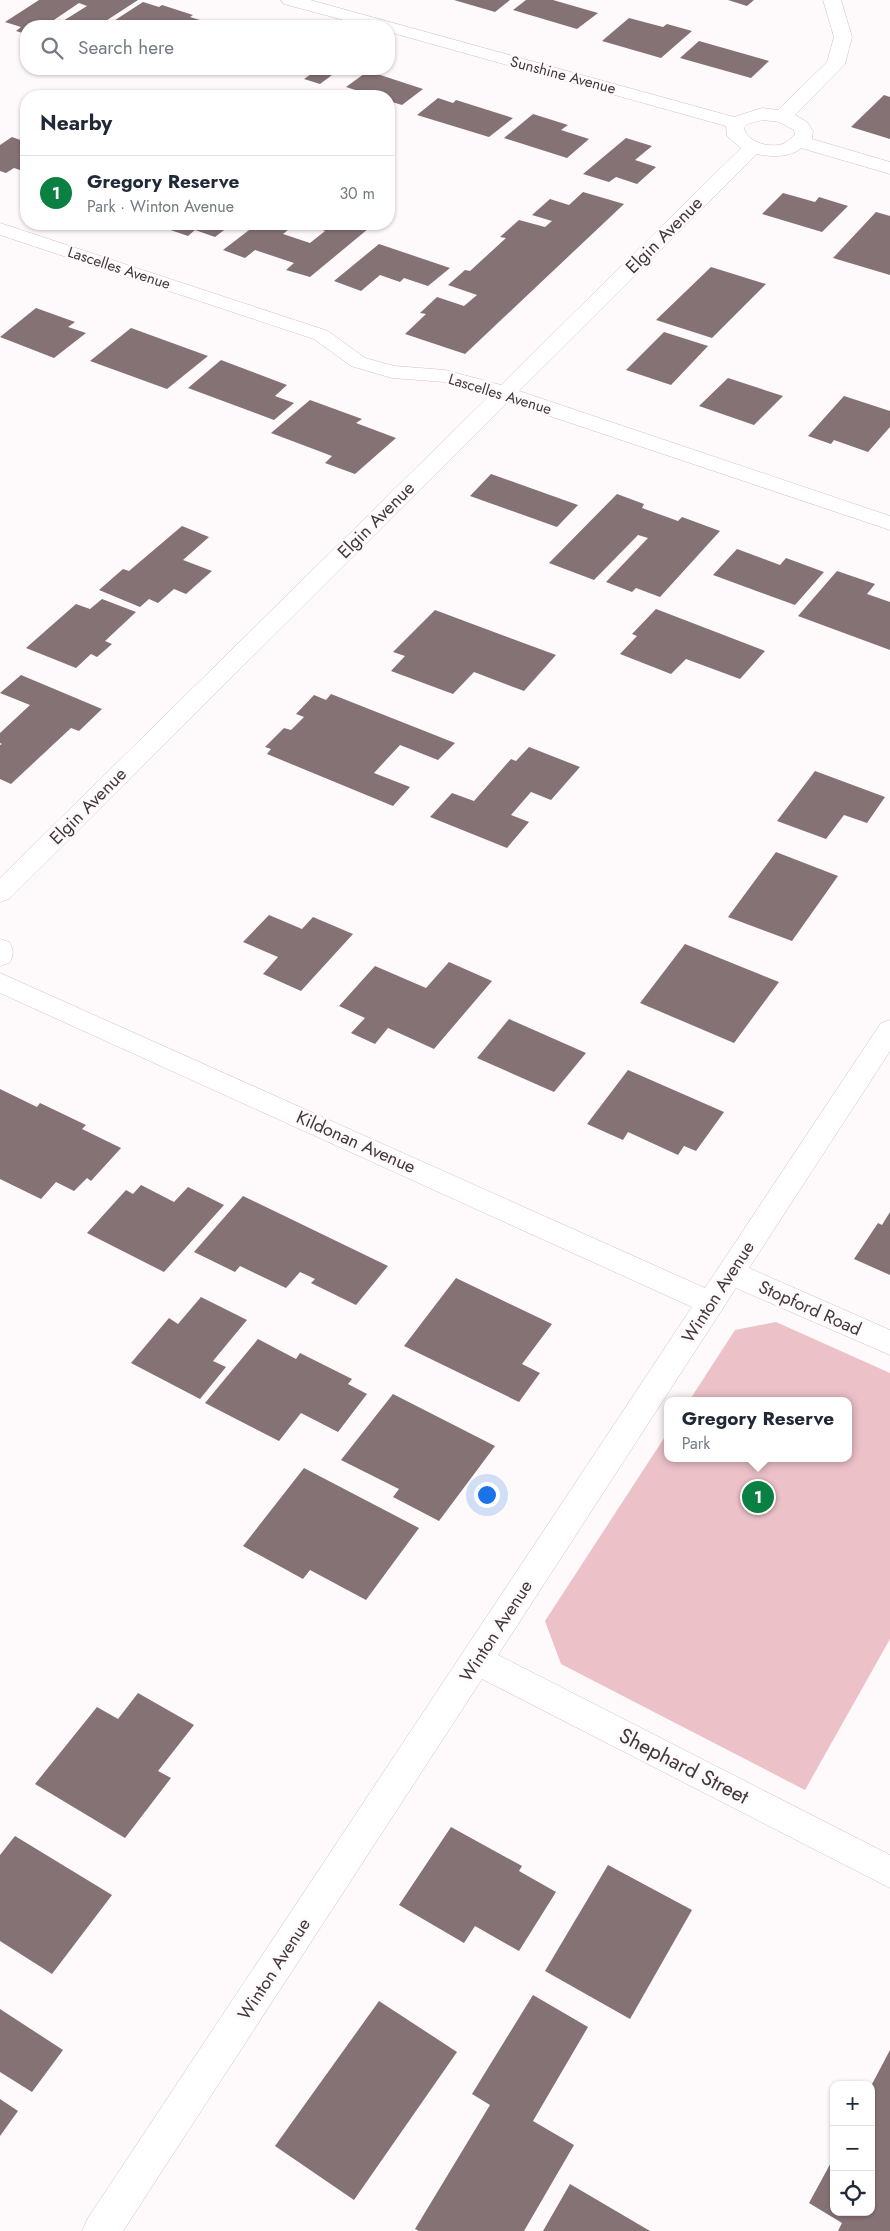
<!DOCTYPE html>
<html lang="en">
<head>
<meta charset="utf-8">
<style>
  :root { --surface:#fff; --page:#f2f2f3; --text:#1f2937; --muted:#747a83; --line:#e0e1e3; --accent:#0b8043 }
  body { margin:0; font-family:Jost,sans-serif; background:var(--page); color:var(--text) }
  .controls { position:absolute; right:15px; bottom:15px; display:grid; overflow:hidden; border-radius:10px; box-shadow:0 1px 4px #0004 }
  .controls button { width:45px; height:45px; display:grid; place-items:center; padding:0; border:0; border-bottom:1px solid var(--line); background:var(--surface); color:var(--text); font:25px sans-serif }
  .you { position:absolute; left:486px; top:1494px; width:18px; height:18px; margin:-12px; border:4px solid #fff; border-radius:50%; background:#1a73e8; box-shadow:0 0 0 8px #1a73e833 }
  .badge { display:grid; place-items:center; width:32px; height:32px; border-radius:50%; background:var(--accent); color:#fff; font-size:16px; font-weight:700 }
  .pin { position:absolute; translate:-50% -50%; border:2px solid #fff; box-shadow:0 1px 5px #0006 }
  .popup { position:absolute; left:664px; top:1397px; width:188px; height:65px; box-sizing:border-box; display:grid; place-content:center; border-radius:10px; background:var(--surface); filter:drop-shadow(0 1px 4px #0005); font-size:16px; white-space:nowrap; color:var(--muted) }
  .popup b { font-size:19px; color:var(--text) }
  .popup::after { content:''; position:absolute; left:50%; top:100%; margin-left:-10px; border:10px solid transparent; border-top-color:var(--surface) }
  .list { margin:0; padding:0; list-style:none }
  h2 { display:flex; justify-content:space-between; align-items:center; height:65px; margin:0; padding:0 20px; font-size:21px }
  h2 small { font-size:16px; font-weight:400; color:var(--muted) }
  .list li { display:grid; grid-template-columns:32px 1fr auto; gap:15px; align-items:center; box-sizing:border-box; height:75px; padding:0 20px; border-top:1px solid var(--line) }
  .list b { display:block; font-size:19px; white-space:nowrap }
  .list p { margin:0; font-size:16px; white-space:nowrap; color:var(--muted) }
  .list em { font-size:16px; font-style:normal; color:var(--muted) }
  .icon { flex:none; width:28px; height:28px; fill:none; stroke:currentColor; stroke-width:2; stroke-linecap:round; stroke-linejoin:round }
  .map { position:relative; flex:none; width:890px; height:2231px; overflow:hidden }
  .search { position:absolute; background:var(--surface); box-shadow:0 1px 4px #0004; left:20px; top:20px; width:375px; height:55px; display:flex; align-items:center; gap:12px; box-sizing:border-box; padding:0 18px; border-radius:20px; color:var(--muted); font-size:19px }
  .panel { position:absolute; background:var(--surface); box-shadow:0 1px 4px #0004; left:20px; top:90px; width:375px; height:140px; border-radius:20px }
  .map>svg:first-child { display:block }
  .green { fill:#ecc1c8 }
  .building { fill:#857275 }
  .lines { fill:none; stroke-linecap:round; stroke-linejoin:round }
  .street-casing { stroke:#d6c0c4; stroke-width:1 }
  .street { fill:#fff; fill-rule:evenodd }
  .labels { text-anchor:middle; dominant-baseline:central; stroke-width:5; stroke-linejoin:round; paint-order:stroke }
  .far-street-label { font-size:15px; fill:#41383a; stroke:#fef9fa }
  .street-label { font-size:18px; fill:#41383a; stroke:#fef9fa }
  .near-street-label { font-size:21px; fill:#41383a; stroke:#fef9fa }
</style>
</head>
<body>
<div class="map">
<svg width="890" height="2231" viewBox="0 0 890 2231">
  <rect width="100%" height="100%" fill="#fef9fa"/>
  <!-- green -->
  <polygon class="green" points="776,1322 890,1373 890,1639 805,1790 561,1664 545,1621 668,1432 668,1458 848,1458 848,1401 689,1401 735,1330"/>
  <!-- building -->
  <g class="building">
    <polygon points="39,0 138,0 98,26 55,26 87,6 79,3 45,26 26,26 26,34 16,31 21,27 5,22"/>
    <polygon points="454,0 510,0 495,12"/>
    <polygon points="526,0 553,0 598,13 577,29 513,10"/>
    <polygon points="728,0 754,0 747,6"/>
    <polygon points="143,2 159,7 162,5 193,15 190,17 210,23 205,26 161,26 162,25 155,23 150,26 106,26"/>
    <polygon points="629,18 663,27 667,24 692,31 661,58 602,41"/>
    <polygon points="699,41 769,61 751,78 680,58"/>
    <polygon points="297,69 340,69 320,84 304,79 311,74"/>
    <polygon points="368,71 423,89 402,105 389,101 389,96 374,96 346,87"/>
    <polygon points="884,95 890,97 890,139 851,127"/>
    <polygon points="438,98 453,103 456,100 513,118 489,137 417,115"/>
    <polygon points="533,114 568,125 561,130 589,139 567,158 504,138"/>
    <polygon points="12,137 26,142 26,172 14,168 6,173 0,171 0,145"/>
    <polygon points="626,138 652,146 635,160 656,167 637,184 616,177 609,182 583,174"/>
    <polygon points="583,192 624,204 465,354 405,334 426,314 420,313 437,297 464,306 477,295 448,285 465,270 470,271 506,238 500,237 519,220 545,227 552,221 532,215 550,199 569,205"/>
    <polygon points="783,193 815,202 819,197 848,206 822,232 762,214"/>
    <polygon points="876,212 890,216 890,275 833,258"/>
    <polygon points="153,224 232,224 215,237 195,230 188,236"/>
    <polygon points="257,224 295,224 283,234 310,243 325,231 315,227 319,224 374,224 310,277 286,270 294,263 255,250 245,258 223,250"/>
    <polygon points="379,244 450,268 428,286 404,278 400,282 380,275 361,291 334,281"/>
    <polygon points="711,267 766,284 712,338 656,320"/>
    <polygon points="36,308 75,322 68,327 86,333 54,358 0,337"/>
    <polygon points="131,328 208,356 167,389 90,361"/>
    <polygon points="664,332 708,346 671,385 626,370"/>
    <polygon points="221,360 287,385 275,396 294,403 274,420 188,388"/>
    <polygon points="728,378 783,396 754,425 699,406"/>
    <polygon points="844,396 890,411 890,427 868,452 834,440 831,444 808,436"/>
    <polygon points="310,400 362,419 356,423 396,438 355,474 325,463 332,456 271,433"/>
    <polygon points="491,474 578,505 557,527 470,496"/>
    <polygon points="617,494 644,504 642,508 678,521 682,517 720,531 660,597 636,588 632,592 606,582 648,538 638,535 594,580 549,563"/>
    <polygon points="182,526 209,537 183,560 212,571 186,594 174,589 158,603 149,599 140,607 99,590 123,569 129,571"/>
    <polygon points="737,549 780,565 786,558 824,572 795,605 713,575"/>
    <polygon points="837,571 875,584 867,594 890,602 890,650 798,616"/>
    <polygon points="102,599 136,612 105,641 112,644 97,657 91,654 76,668 26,648 76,604 90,609"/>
    <polygon points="656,609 765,651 740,679 686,659 671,674 620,654 637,636 632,634"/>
    <polygon points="435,610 556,655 524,691 474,672 453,694 391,671 405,656 393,652"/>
    <polygon points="21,675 102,709 79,731 71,728 11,784 0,779 0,745 2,744 0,743 0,733 30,705 0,693"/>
    <polygon points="331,694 455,743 438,760 400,745 386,760 374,773 410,787 393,806 267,754 271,749 265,747 284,728 291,730 304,717 296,714 314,695 326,700"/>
    <polygon points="529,747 580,767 551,800 531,792 511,815 529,822 507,848 430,817 452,793 474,801 511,759 516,761"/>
    <polygon points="815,771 885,797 867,823 844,815 826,839 777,821"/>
    <polygon points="776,852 838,876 792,941 728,917"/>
    <polygon points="269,915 302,929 313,917 353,934 301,991 263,974 278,957 243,942"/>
    <polygon points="685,944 779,982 734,1043 640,1003"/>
    <polygon points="449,962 492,981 434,1049 388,1028 375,1044 351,1033 365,1018 339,1006 375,966 426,988"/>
    <polygon points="509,1019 586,1053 554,1092 477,1058"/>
    <polygon points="628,1070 724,1112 696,1151 684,1146 678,1155 628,1132 623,1140 587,1124"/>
    <polygon points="0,1089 37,1107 40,1103 86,1125 82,1129 121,1148 91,1181 87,1178 74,1191 56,1182 41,1199 0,1179"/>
    <polygon points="141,1185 174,1202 188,1187 224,1205 164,1272 87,1233 126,1190 133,1194"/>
    <polygon points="243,1196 388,1266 356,1305 311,1283 315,1279 300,1272 286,1288 240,1266 235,1272 194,1252"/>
    <polygon points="890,1212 890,1275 854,1259 878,1223 882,1225"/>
    <polygon points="456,1278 552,1324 522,1364 540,1373 519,1402 404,1346"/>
    <polygon points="201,1297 247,1320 213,1361 226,1367 200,1399 131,1363 169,1318 178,1324"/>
    <polygon points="258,1339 296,1359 300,1353 352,1379 348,1384 367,1394 338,1432 301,1413 279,1441 205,1403"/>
    <polygon points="393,1394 495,1446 439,1521 393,1497 399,1489 341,1460"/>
    <polygon points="304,1468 419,1528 366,1600 310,1570 303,1579 243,1546"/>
    <polygon points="138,1693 194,1725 158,1771 171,1778 125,1838 35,1784 97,1707 118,1719"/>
    <polygon points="451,1827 522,1866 519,1871 556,1892 519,1951 475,1926 464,1943 399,1905"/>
    <polygon points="15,1836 112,1895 52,1974 0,1941 0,1855"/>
    <polygon points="608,1865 692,1910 630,2019 545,1971"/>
    <polygon points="533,1995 588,2027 533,2121 574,2145 524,2231 419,2231 415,2229 490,2105 472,2094"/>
    <polygon points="379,2001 457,2052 354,2200 275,2146"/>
    <polygon points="0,2009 63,2050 32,2092 0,2072"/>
    <polygon points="890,2050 890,2231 838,2231 842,2223 809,2203 834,2157 834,2212 871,2212 871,2086"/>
    <polygon points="0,2099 18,2111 0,2136"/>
    <polygon points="570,2184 650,2231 543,2231"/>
  </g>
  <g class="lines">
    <!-- street casing -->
    <g class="street-casing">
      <g id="street">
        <path d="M 281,0 L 310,0 L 734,117 L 762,108 L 778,110 L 827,62 L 834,37 L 823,0 L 841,0 L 852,37 L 845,64 L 795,115 L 807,122 L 813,131 L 812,139 L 890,162 L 890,174 L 801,148 C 790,158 770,157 757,154 L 519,391 L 890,516 L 890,530 L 508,402 L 9,899 L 0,902 L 0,878 L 490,395 L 445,382 L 392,378 L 351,366 L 314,339 L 0,235 L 0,223 L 328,331 L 365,358 L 394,366 L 445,370 L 501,385 L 741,148 L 727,136 L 726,126 L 389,32 L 389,26 L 366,26 L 284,4 ZM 763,120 L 779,122 L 794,130 L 795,135 C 792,137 788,141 785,143 C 772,149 747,143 744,128 L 748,124 Z"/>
        <path d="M 0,939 L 9,942 C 14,950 14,955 9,963 L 0,966 Z"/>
        <polygon points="0,973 705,1288 881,1023 890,1020 890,1051 749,1268 890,1330 890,1355 736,1288 498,1655 890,1855 890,1888 482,1679 123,2231 82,2231 88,2218 692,1307 0,993"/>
      </g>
    </g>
    <!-- street -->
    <use href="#street" class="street"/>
  </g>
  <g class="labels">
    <!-- far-street labels -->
    <g class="far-street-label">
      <text transform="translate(563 75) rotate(15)">Sunshine Avenue</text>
      <text transform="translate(119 268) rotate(18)">Lascelles Avenue</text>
      <text transform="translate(500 394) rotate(17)">Lascelles Avenue</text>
    </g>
    <!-- street labels -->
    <g class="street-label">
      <text transform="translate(664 235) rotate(-45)">Elgin Avenue</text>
      <text transform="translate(376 520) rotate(-45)">Elgin Avenue</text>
      <text transform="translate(88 806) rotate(-45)">Elgin Avenue</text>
      <text transform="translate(356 1142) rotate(24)">Kildonan Avenue</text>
      <text transform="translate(718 1292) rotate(-57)">Winton Avenue</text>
      <text transform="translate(810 1308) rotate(24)">Stopford Road</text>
      <text transform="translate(496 1631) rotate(-57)">Winton Avenue</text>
      <text transform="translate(274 1969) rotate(-57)">Winton Avenue</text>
    </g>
    <!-- near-street labels -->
    <g class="near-street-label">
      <text transform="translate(684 1766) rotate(27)">Shephard Street</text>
    </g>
  </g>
</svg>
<div class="controls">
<button>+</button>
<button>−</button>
<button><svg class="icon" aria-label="locate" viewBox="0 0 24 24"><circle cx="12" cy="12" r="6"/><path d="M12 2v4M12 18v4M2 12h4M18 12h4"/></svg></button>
</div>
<div class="you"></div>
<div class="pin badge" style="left:758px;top:1497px">1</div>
<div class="popup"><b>Gregory Reserve</b>Park</div>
<div class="search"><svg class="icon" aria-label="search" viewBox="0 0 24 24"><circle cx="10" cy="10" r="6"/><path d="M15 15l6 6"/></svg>Search here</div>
<section class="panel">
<h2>Nearby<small></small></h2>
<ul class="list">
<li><span class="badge">1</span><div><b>Gregory Reserve</b><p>Park · Winton Avenue</p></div><em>30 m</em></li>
</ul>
</section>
</div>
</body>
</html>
